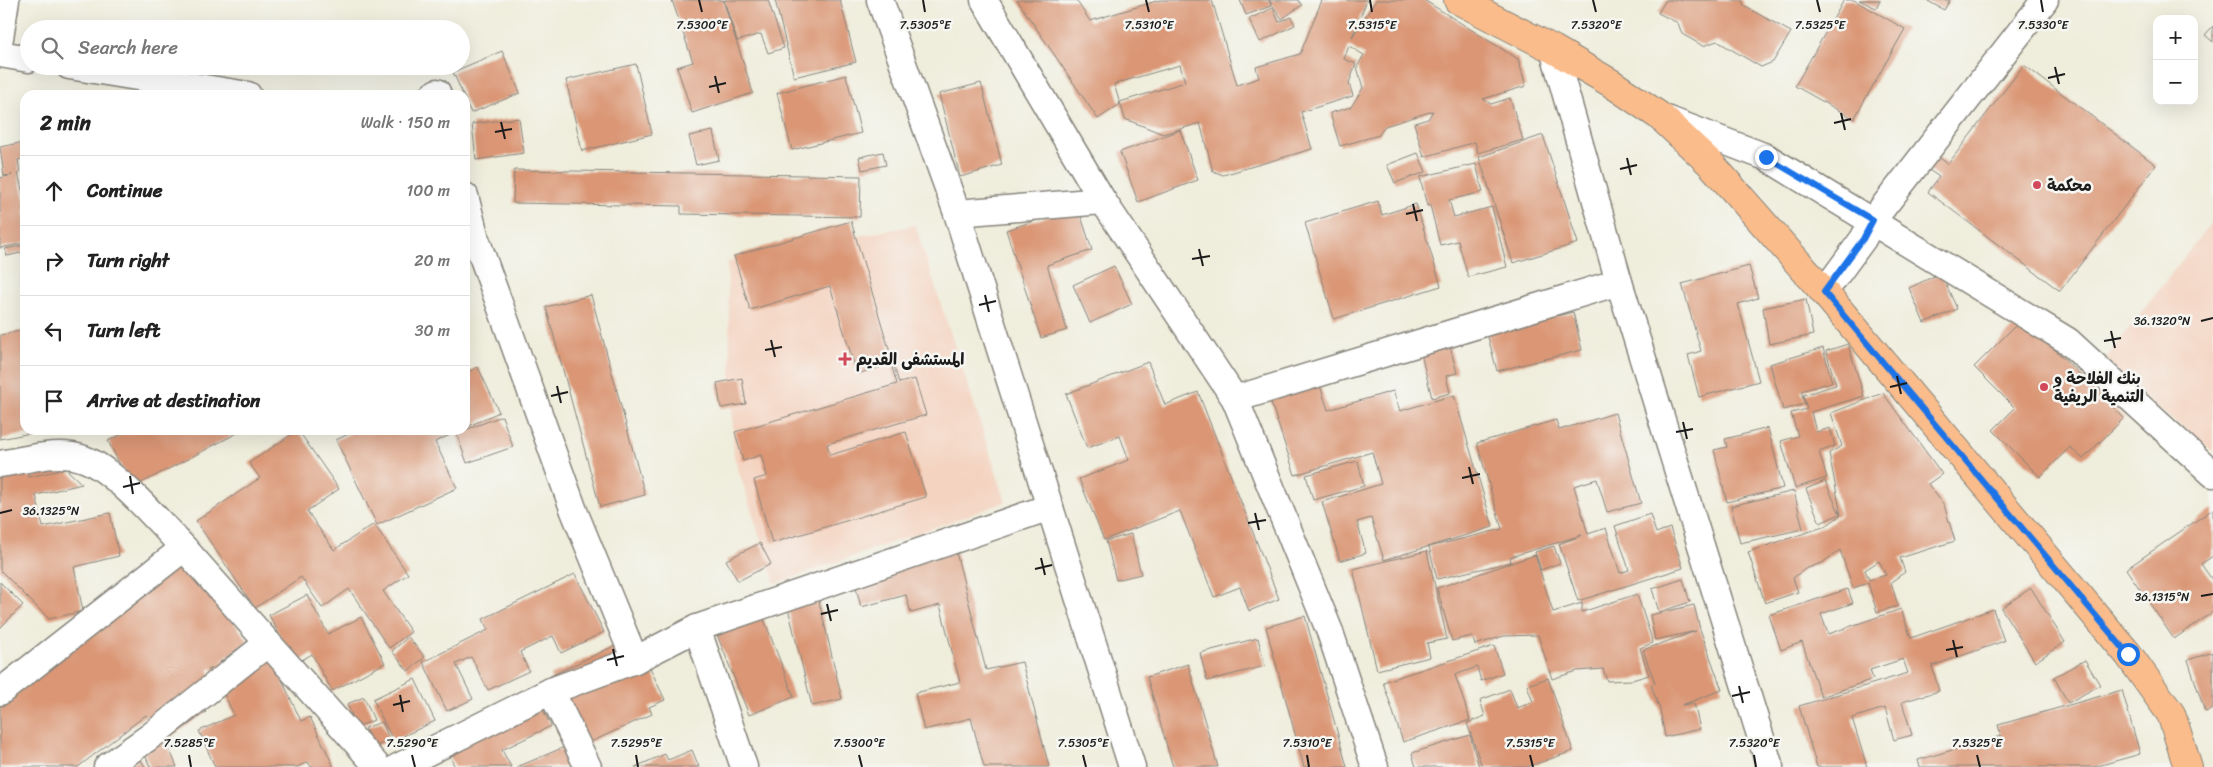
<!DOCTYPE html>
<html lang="en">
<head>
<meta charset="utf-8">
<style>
  :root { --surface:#fff; --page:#f2f2f2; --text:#222; --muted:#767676; --line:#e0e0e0 }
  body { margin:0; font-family:Sriracha,"Playpen Sans Arabic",sans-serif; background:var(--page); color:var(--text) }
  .controls { position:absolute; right:15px; top:15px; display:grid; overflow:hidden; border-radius:10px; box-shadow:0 5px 20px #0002 }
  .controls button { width:45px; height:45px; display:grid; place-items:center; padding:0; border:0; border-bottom:1px solid var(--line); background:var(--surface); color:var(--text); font:25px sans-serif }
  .stop { position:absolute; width:15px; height:15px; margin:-11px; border:4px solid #1a73e8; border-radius:50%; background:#fff }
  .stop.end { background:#1a73e8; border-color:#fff; box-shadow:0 1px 5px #0008 }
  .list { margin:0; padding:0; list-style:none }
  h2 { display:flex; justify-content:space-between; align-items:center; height:65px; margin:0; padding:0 20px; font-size:21px }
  h2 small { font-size:16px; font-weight:400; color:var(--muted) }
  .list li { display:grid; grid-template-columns:32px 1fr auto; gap:15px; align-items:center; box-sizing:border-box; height:70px; padding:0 20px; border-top:1px solid var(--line) }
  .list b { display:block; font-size:19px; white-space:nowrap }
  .list em { font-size:16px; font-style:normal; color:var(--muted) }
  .icon { flex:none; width:28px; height:28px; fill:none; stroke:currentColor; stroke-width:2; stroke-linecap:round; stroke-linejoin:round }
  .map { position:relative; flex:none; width:2213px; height:767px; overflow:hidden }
  .search { position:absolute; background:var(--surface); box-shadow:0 5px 20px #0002; left:20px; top:20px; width:450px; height:55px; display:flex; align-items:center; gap:12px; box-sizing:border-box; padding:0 18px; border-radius:28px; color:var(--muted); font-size:19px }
  .panel { position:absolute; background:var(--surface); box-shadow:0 5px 20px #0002; left:20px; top:90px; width:450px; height:345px; border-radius:15px }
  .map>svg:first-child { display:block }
  .built { fill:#f4d3c0 }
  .building { fill:#da9674; fill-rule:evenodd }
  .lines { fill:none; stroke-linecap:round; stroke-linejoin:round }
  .street-casing { stroke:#86847c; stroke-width:29 }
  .primary-casing { stroke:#86847c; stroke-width:30 }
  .street { stroke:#fff; stroke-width:26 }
  .primary { stroke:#fabc8b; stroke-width:28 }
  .route { stroke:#1a73e8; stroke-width:6 }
  .ticks { fill:none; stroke:#1c1c1c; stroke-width:2 }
  .poi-dot { fill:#d1495b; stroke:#f6f6f2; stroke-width:2 }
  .labels { text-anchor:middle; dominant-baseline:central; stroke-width:5; stroke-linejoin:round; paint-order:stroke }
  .poi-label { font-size:16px; font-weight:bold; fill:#1c1c1c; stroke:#f6f6f2; text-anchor:start }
  .ticks-label { font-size:12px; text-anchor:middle; fill:#1c1c1c; stroke:#f6f6f2; stroke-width:5; stroke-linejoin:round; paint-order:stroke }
</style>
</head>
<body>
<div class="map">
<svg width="2213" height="767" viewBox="0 0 2213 767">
  <rect width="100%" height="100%" fill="#f6f6f2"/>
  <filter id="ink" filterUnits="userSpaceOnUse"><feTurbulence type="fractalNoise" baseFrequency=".02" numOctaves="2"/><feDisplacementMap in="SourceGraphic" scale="10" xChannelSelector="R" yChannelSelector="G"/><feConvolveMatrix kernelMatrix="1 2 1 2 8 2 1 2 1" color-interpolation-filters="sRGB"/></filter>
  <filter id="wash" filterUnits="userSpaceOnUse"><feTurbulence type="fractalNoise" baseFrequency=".0096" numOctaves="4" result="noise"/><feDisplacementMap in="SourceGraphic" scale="20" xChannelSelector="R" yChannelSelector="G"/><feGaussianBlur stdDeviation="1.12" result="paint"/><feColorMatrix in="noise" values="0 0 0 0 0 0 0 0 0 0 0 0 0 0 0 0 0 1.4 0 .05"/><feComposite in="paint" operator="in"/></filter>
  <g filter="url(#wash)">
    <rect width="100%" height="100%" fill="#efeddb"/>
    <!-- built -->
    <g class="built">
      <polygon points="2213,220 2213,451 2101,365"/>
      <polygon points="915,225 1006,502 775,584 734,456 727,262"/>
    </g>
    <g id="blocks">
      <!-- building -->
      <g class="building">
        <polygon points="672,0 723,0 753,93 692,113 677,67 693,62"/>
        <polygon points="724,0 768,0 784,48 768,53 761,34 737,41"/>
        <polygon points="775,0 840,0 856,62 794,77"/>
        <polygon points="1017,0 1076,0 1090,21 1160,0 1212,0 1237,85 1259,78 1256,67 1300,54 1322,0 1367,0 1352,37 1376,0 1424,0 1518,59 1526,86 1483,99 1491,104 1510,98 1523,140 1478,153 1475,142 1424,157 1414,123 1428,119 1433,111 1385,126 1379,135 1340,146 1330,113 1351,107 1363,88 1357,67 1364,55 1349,46 1344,59 1356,64 1349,83 1353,96 1301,112 1312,149 1223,175 1213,171 1200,123 1163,134 1125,119 1120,102 1185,82 1180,65 1114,84 1120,104 1098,119"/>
        <polygon points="1240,0 1269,0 1271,6 1246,15"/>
        <polygon points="1269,0 1298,0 1302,5 1282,19"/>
        <polygon points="1666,0 1742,0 1744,6 1791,32 1773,62 1761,67 1717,41 1703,46 1682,34 1678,23 1658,13"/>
        <polygon points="1844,0 1854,0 1905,29 1854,119 1795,86"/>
        <polygon points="1859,0 1880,0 1876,8"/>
        <polygon points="1926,0 1950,0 1944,10"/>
        <polygon points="1273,8 1279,22 1291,17 1295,25 1260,42 1249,19"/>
        <polygon points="2213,26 2213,42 2205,35"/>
        <polygon points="502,51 520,93 471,113 453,72"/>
        <polygon points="636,64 652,134 582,151 566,80"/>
        <polygon points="2024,65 2156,165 2060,291 1928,192 1939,177 1922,165 1932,152 1948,164"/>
        <polygon points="846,75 861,133 792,150 777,93"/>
        <polygon points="981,83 1002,165 960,177 939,94"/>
        <polygon points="519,118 524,153 476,160 472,124"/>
        <polygon points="1180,130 1198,180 1138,202 1120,152"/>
        <polygon points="713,131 719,160 696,165 689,136"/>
        <polygon points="1543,135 1578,243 1513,263 1479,157"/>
        <polygon points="25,142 25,158 18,160 20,173 18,173 25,202 25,243 0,248 0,178 12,175 4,176 0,147"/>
        <polygon points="883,152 886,165 862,170 859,157"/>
        <polygon points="1418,153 1426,172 1395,183 1387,165"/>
        <polygon points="1476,164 1483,192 1449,200 1454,217 1492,207 1507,267 1468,277 1458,241 1440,245 1430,205 1427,206 1420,177"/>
        <polygon points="514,170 861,176 860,217 681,214 681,206 513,203"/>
        <polygon points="1378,201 1382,215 1416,204 1441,286 1334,319 1305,223"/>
        <polygon points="1078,207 1092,250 1047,265 1067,330 1041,338 1006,230"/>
        <polygon points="851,221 899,383 915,379 926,415 827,444 830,455 906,432 926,497 772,543 754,480 767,476 761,455 743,461 735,432 897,384 891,364 857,374 830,286 750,310 734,256"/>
        <polygon points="25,245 25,252 7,256 5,249"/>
        <polygon points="1114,266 1132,304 1090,323 1073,285"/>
        <polygon points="1749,266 1758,298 1738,304 1759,381 1699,397 1688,355 1701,351 1682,284"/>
        <polygon points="1941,273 1957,309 1924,323 1909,288"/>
        <polygon points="591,295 645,495 600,507 546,307"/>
        <polygon points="1806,299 1813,335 1769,344 1763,308"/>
        <polygon points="1553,300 1557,316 1573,312 1582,350 1497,371 1483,318"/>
        <polygon points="2023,318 2124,418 2083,459 2070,447 2040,477 1993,430 2015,408 1974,367"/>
        <polygon points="25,330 25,430 42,431 0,439 0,335"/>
        <polygon points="1449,343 1457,373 1446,376 1450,393 1432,398 1420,350"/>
        <polygon points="1848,344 1864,396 1811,412 1816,432 1830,428 1835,446 1819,452 1827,478 1795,488 1781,441 1798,436 1791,413 1807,409 1803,395 1836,385 1826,351"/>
        <polygon points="1823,348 1832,382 1801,391 1805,404 1783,410 1770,364"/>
        <polygon points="1148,362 1165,405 1198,392 1279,599 1249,611 1240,587 1214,597 1180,511 1104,540 1079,479 1129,460 1120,436 1087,448 1066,394"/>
        <polygon points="478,367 499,412 465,428 465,373"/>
        <polygon points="1317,376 1328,410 1393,391 1400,411 1454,395 1493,527 1384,560 1371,518 1357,522 1366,553 1340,561 1322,502 1381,484 1372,452 1295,475 1267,391"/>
        <polygon points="742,378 746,404 721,408 717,383"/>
        <path d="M 1883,393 L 1942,474 L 1928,484 L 1944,505 L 1955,541 L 1900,558 L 1905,572 L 1891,582 L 1898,606 L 1877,612 L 1868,583 L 1853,588 L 1840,550 L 1822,563 L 1805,569 L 1793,578 L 1798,592 L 1765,603 L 1748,552 L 1826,526 L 1841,515 L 1829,453 L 1842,446 L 1831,413 ZM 1879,561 L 1886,575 L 1869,580 L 1865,570 Z"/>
        <polygon points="1615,413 1641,503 1607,512 1597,479 1574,486 1588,534 1606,528 1620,573 1629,570 1615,526 1650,514 1656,533 1670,528 1683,568 1578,601 1559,544 1582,535 1510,557 1511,562 1437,579 1429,547 1502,529 1477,443 1556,420 1559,430"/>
        <polygon points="502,416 513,447 467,463 456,432 435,442 457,488 377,525 336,440 357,430 465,430"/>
        <polygon points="1768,428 1783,488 1727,502 1714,450 1727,447 1725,439"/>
        <polygon points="130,430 243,430 132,488 108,441"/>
        <polygon points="298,430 339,489 307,511 334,550 374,524 408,574 383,591 411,632 389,648 349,589 322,608 301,577 255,608 196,521 260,478 249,463"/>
        <polygon points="23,459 28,477 66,469 82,484 36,495 43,527 110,513 119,556 74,567 83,611 49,619 0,570 0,464"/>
        <polygon points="1358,461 1364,486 1313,500 1306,475"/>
        <polygon points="1825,481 1840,514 1820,523 1806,489"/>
        <polygon points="1794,491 1803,529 1740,543 1731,506"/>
        <polygon points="2213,509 2213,556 2201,564 2213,581 2213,612 2174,639 2126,569"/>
        <polygon points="1131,534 1141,574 1116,580 1106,541"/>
        <polygon points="760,543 771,564 738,581 726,560"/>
        <polygon points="1554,546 1560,563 1541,570 1535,552"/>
        <polygon points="1427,551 1447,639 1427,643 1430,657 1377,670 1353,569"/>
        <polygon points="181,552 248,641 220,662 264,641 301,721 310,717 334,767 311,767 308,762 297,767 215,767 199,731 234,715 212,668 208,670 217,682 195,697 206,712 166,741 177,767 150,767 142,747 163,738 146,715 78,767 0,767 0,686"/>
        <polygon points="956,552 986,670 1022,662 1049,767 984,767 971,718 924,730 915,693 960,682 940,605 911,613 906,595 861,607 854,579"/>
        <polygon points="1535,555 1553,612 1582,603 1582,612 1637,594 1653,643 1640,648 1649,675 1632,680 1607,681 1603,669 1577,671 1552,679 1538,635 1504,636 1475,645 1472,636 1452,641 1437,588"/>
        <polygon points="575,574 604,632 561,653 553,636 520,652 529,671 488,690 471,657 456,664 473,699 447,711 423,662 488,630 483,619"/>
        <polygon points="1683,579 1690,602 1659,612 1652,589"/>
        <polygon points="0,582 23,605 0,628"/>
        <polygon points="2031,588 2065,642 2035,662 2001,608"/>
        <polygon points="1848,589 1853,603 1821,614 1828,634 1901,609 1911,638 1993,609 2004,641 1932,666 1939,691 1902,702 1912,735 1894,740 1885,708 1852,718 1867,767 1817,767 1799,706 1908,673 1903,659 1870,670 1873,679 1821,697 1802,642 1781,650 1769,615"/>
        <polygon points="307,595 328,634 361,617 385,663 332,691 312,654 295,664 269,615"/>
        <polygon points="818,597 842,699 812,706 787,604"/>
        <polygon points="1694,605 1700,629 1722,690 1682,705 1694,703 1700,729 1665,737 1660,710 1651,685 1655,683 1643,650 1696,631 1655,640 1650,615"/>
        <polygon points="760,609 794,697 749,715 714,627"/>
        <polygon points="1305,616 1347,767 1304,767 1266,627"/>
        <polygon points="408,637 425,657 408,671 392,651"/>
        <polygon points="1258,638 1265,666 1207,681 1200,653"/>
        <polygon points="629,639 645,657 665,700 649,707 652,714 582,746 550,676"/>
        <polygon points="1494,646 1503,673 1481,681 1477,667 1455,675 1470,720 1403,742 1383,682"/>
        <polygon points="2213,652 2213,709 2205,712 2188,660"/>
        <polygon points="2085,660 2100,685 2068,703 2054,677"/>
        <polygon points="1188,664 1218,767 1173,767 1147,677"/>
        <polygon points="1548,678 1573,751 1527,767 1482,767 1467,723 1485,716 1480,700 1510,689 1517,708 1533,702 1527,685"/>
        <polygon points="415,679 435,721 393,741 373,699"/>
        <polygon points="2122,690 2140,754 2094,767 1920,767 1918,760 2001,736 1998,725"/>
        <polygon points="364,697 374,720 357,727 347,704"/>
        <polygon points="537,698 551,726 502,750 511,767 455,767 444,745"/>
        <polygon points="382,722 390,741 373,747 365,728"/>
        <polygon points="1470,735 1479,767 1416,767 1412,753"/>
        <polygon points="567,746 576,767 517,767"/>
        <polygon points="692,750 699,767 635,767 665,754 668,760"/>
        <polygon points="140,758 145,767 123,767"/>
      </g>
    </g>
  </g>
  <g filter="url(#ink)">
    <use href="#blocks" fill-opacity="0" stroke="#86847c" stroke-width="1"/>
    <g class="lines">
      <!-- street casing -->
      <g class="street-casing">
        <g id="street">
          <polyline points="880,0 957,213 1132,767"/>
          <polyline points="984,0 1103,201 1235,399 1330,632 1375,767"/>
          <polyline points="0,38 6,0"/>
          <polyline points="1553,49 1619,282 1770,767"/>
          <polyline points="0,54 29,59"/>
          <polyline points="69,66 248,95"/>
          <polyline points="433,95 437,92 438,95"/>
          <polyline points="1661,117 1766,157 2068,341 2213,474"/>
          <polyline points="465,196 476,239 574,511 635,660"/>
          <polyline points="957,213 1103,201"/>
          <polyline points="1824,292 1863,239 1873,220 2045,0"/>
          <polyline points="1235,399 1619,282"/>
          <path d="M 0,464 C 26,460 58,449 84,459 C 114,469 161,524 184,548 L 0,692"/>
          <polyline points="184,548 378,767"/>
          <polyline points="551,691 588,767"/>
          <polyline points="107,767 152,735 268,643"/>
          <polyline points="398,767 551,691 635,660 697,628"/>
          <polyline points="744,767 697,628 1050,507"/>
        </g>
      </g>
      <!-- primary casing -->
      <g class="primary-casing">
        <polyline id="primary" points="1458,0 1553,49 1611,83 1661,117 1711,164 1824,292 2128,654 2171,714 2188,767"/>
      </g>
      <!-- street -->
      <use href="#street" class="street"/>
      <!-- primary -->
      <use href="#primary" class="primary"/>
    </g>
  </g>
  <g class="lines" filter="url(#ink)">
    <!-- route -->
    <polyline class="route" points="1766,157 1873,220 1863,239 1824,292 2128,654"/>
  </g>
  <!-- ticks -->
  <path class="ticks" d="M 699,0 L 702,12M 923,0 L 925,12M 1146,0 L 1149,12M 1370,0 L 1372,12M 1593,0 L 1596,12M 1817,0 L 1820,12M 2041,0 L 2043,12M 2055,67 L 2059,84M 715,76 L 719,93M 2048,78 L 2065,74M 709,87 L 726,83M 1841,113 L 1845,130M 501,122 L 505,139M 1834,123 L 1851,119M 495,132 L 512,129M 1627,158 L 1631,175M 1620,169 L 1637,165M 1413,204 L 1417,221M 1406,214 L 1423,210M 1199,249 L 1203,266M 1192,259 L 1210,256M 985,295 L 989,312M 979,305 L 996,301M 2201,321 L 2213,318M 2111,331 L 2115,348M 771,340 L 775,357M 2104,341 L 2121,338M 765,350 L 782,347M 1897,376 L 1901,394M 557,386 L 561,403M 1890,387 L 1907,383M 551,396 L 568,392M 1683,422 L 1687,439M 1676,432 L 1693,429M 1469,467 L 1473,484M 130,476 L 133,494M 1462,478 L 1480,474M 123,487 L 140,483M 0,513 L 12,510M 1255,513 L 1259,530M 1248,523 L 1266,520M 1041,558 L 1045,575M 1035,569 L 1052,565M 2201,596 L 2213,594M 827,604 L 831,621M 821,614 L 838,610M 1953,640 L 1957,657M 613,649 L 617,666M 1946,650 L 1963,647M 607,660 L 624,656M 1739,686 L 1743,703M 400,695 L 403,712M 1732,696 L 1750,692M 393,705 L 410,701M 189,755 L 191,767M 412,755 L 415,767M 636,755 L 638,767M 859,755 L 862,767M 1083,755 L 1086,767M 1307,755 L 1309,767M 1530,755 L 1533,767M 1754,755 L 1756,767M 1977,755 L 1980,767"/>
  <!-- markers -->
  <g class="poi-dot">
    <circle cx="2037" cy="185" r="5"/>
    <path d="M842.5 351.5h5v5h5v5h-5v5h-5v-5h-5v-5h5z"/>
    <circle cx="2044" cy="387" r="5"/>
  </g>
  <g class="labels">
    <!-- poi labels -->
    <g class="poi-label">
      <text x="2047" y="185">محكمة</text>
      <text x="856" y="359">المستشفى القديم</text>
      <text x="2054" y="378">بنك الفلاحة و<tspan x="2054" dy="18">التنمية الريفية</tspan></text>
    </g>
  </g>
  <g class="ticks-label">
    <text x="702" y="29">7.5300°E</text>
    <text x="925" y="29">7.5305°E</text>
    <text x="1149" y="29">7.5310°E</text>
    <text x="1372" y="29">7.5315°E</text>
    <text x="1596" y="29">7.5320°E</text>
    <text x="1820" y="29">7.5325°E</text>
    <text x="2043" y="29">7.5330°E</text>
    <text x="2162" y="325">36.1320°N</text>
    <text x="51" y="515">36.1325°N</text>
    <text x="2162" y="601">36.1315°N</text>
    <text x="189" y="747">7.5285°E</text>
    <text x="412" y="747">7.5290°E</text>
    <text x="636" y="747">7.5295°E</text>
    <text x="859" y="747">7.5300°E</text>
    <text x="1083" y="747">7.5305°E</text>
    <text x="1307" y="747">7.5310°E</text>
    <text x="1530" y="747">7.5315°E</text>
    <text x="1754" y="747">7.5320°E</text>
    <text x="1977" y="747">7.5325°E</text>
  </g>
</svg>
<div class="controls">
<button>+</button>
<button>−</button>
</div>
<div class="stop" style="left:2128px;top:654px"></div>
<div class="stop end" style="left:1766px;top:157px"></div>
<div class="search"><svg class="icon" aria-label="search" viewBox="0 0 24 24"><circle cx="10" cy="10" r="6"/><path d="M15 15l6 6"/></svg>Search here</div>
<section class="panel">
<h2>2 min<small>Walk · 150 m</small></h2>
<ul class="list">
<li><svg class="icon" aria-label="ahead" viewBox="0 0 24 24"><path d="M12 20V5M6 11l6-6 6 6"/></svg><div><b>Continue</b></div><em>100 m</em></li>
<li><svg class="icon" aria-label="right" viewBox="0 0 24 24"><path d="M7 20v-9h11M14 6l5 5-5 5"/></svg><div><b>Turn right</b></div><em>20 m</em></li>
<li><svg class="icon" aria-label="left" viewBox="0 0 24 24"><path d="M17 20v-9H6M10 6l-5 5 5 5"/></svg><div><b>Turn left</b></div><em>30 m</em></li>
<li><svg class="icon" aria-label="arrive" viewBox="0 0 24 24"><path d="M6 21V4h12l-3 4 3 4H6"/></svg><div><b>Arrive at destination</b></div></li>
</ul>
</section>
</div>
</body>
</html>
